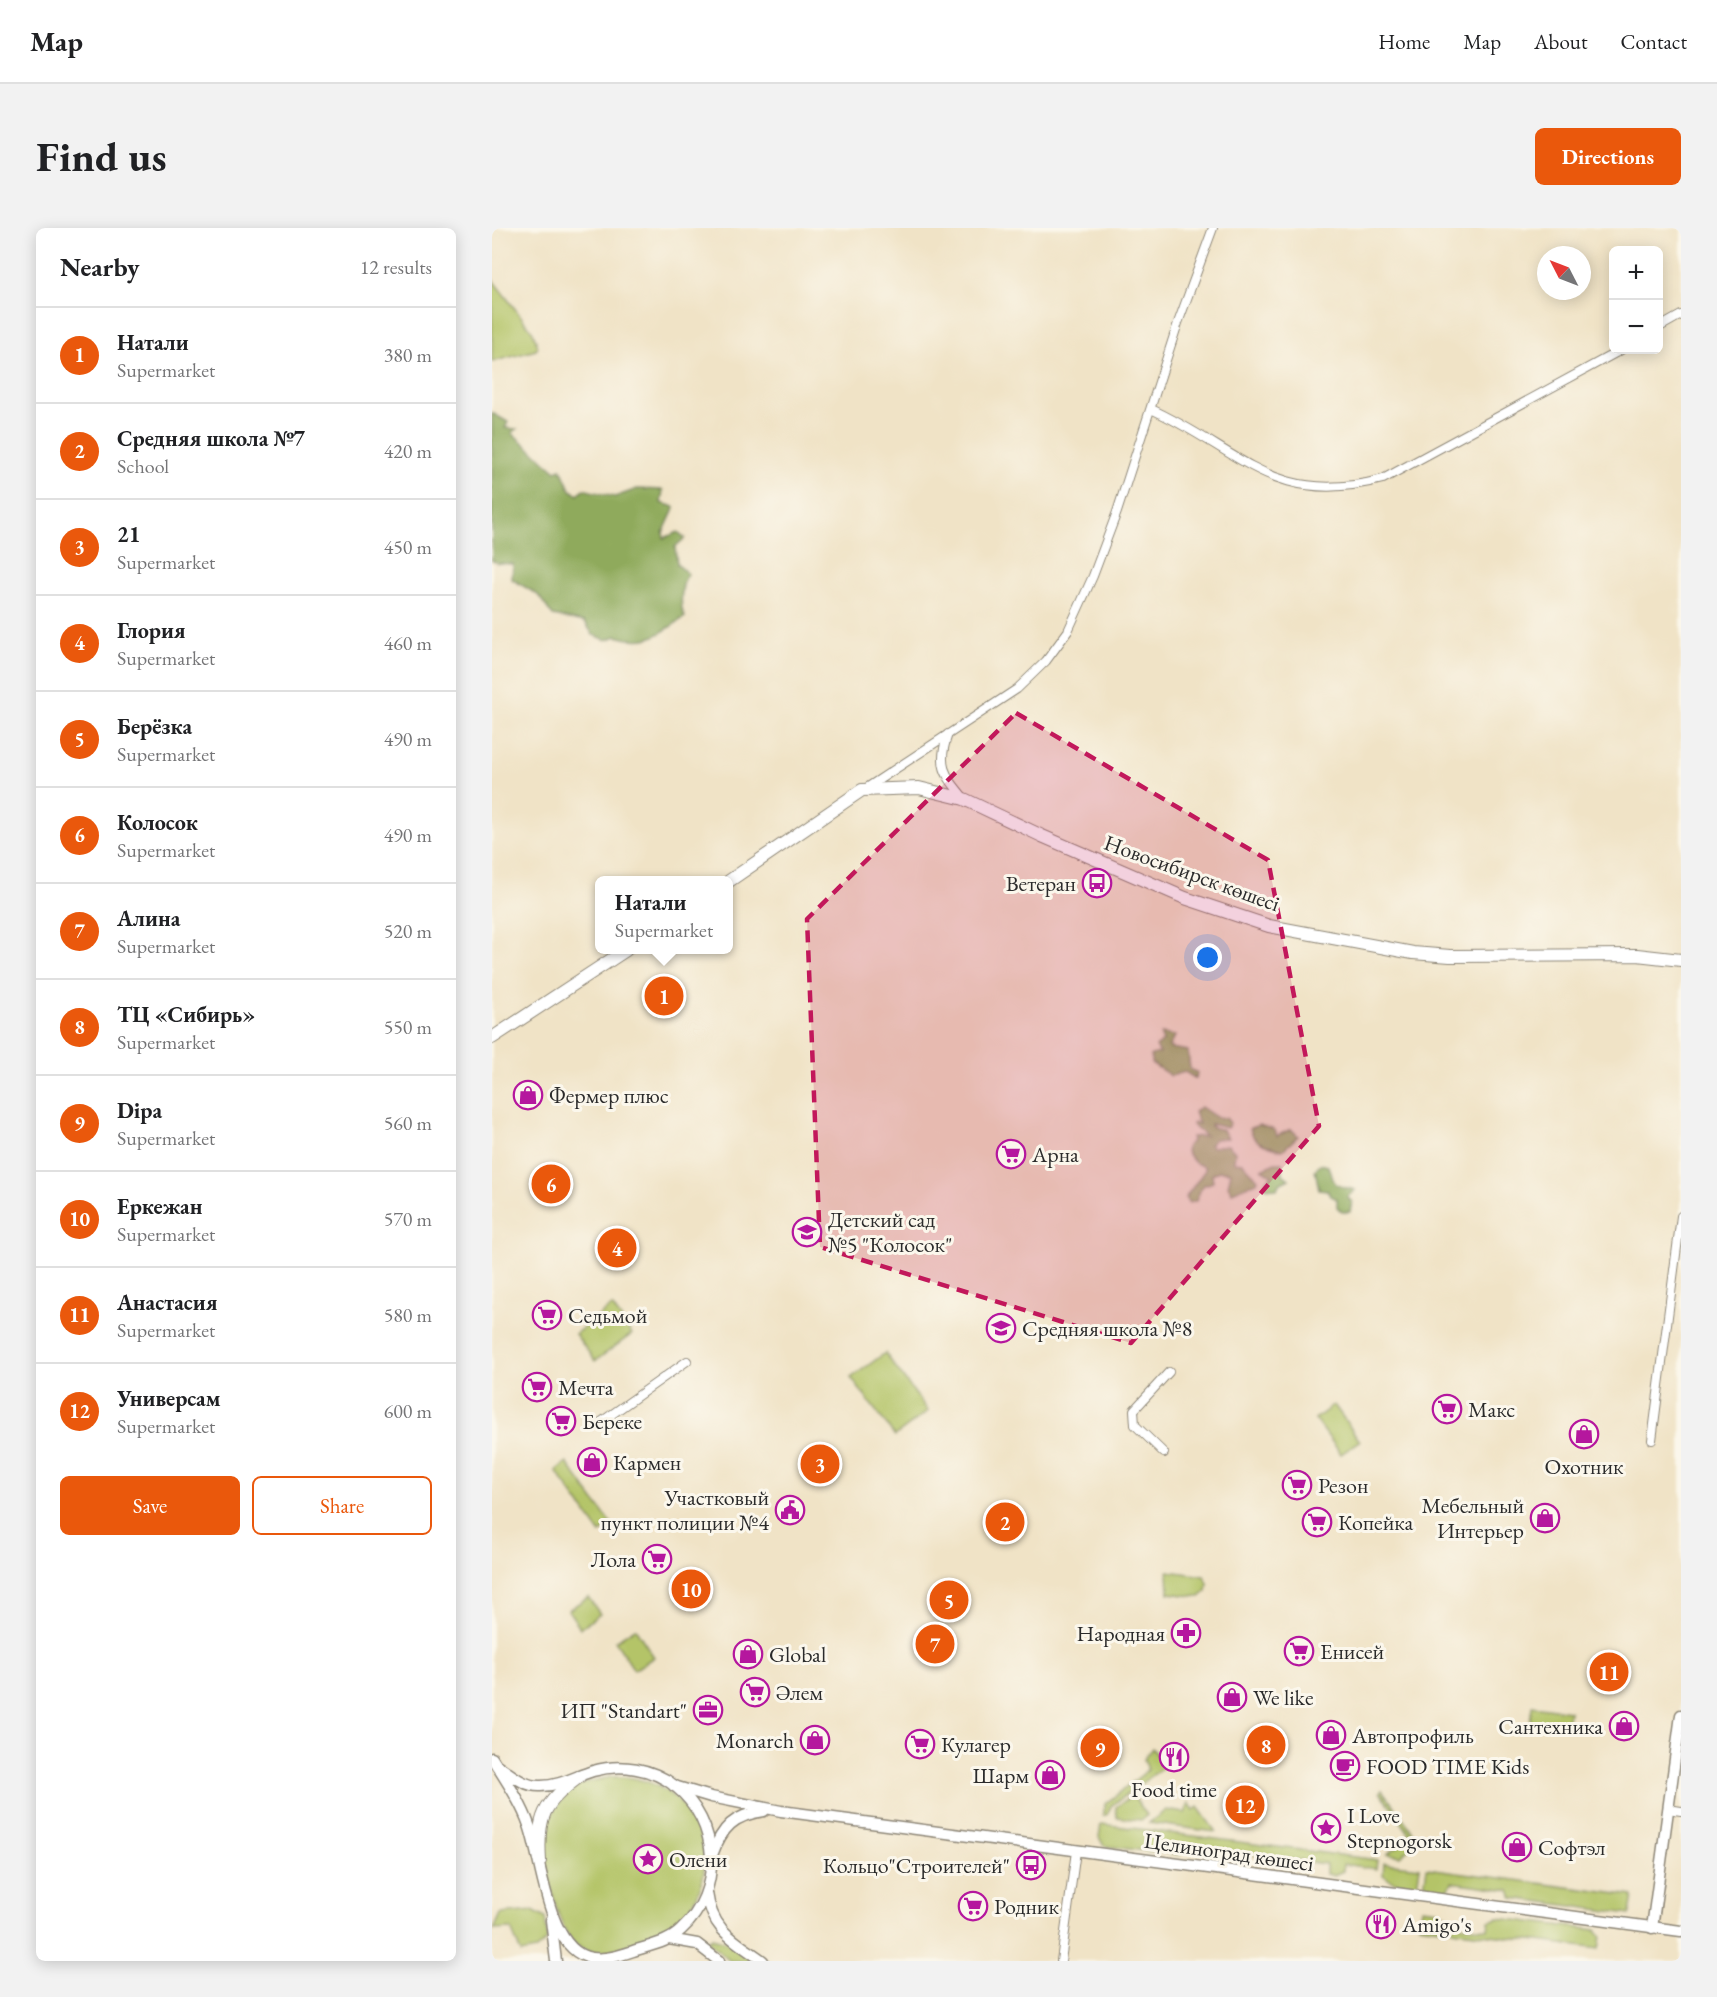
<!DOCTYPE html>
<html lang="en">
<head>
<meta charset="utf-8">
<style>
  :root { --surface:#fff; --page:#f2f2f2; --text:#202124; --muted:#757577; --line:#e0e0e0; --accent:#ea580c }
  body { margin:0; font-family:"EB Garamond",serif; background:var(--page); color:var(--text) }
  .controls { position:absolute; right:18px; top:18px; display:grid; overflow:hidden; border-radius:9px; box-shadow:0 3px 15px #0003 }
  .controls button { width:54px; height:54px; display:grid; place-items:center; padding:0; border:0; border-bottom:2px solid var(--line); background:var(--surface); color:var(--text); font:30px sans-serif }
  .compass { position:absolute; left:1045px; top:18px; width:54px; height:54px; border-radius:50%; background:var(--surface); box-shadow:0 3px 15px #0003; rotate:312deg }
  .you { position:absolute; left:716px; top:730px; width:21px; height:21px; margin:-15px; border:4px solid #fff; border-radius:50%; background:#1a73e8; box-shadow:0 0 0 9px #1a73e833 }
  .badge { display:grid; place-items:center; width:39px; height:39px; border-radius:50%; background:var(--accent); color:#fff; font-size:20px; font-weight:700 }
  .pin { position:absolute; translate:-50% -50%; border:3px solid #fff; box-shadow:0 2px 6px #0006 }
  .popup { position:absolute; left:103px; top:648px; width:138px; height:78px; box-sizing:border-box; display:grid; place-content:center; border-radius:9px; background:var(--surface); filter:drop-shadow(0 2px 4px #0005); font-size:20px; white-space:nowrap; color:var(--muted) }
  .popup b { font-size:22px; color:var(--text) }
  .popup::after { content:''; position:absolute; left:50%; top:100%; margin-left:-12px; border:12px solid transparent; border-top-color:var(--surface) }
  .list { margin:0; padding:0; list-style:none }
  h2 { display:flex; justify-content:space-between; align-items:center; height:78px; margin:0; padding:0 24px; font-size:26px }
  h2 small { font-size:20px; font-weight:400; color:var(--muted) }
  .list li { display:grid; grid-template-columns:39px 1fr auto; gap:18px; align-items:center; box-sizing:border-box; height:96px; padding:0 24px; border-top:2px solid var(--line) }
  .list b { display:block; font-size:22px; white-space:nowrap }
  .list p { margin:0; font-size:20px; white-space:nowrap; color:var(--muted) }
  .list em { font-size:20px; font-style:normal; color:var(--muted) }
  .actions { display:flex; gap:12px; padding:18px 24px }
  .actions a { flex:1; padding:14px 0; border:2px solid var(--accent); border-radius:9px; text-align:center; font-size:21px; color:var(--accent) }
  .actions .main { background:var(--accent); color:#fff }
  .map { position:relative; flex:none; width:1189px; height:1733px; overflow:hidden; border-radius:9px }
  header { display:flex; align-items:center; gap:36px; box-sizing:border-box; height:84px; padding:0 30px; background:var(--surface); border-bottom:2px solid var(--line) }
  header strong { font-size:28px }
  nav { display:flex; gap:33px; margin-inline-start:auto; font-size:21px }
  .intro { display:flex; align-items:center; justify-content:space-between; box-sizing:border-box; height:144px; padding:0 36px }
  h1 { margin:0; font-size:42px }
  .button { padding:15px 27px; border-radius:9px; background:var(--accent); color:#fff; font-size:21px; font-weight:700 }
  main { display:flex; gap:36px; padding:0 36px }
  aside { flex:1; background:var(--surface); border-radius:9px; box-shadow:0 3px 15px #0003 }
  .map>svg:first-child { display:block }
  .green { fill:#b4c467; stroke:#707849; stroke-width:1.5 }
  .forest { fill:#8faa5c; stroke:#5d6a44; stroke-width:1.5 }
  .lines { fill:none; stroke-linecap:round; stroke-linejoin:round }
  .minor-casing { stroke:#8e8778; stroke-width:10 }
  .tertiary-casing { stroke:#8e8778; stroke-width:13 }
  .secondary-casing { stroke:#8e8778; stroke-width:14 }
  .minor { stroke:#fff; stroke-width:8 }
  .tertiary { stroke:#fff; stroke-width:10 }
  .secondary { stroke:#fff; stroke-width:12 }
  .marked { fill:#c2185b; fill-opacity:0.2; stroke:#c2185b; stroke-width:4.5; stroke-dasharray:12 8; stroke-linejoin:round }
  .labels { text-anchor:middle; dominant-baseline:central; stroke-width:6; stroke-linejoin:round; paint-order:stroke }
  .street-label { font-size:22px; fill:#2b2b2b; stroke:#fbf7ec }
  .poi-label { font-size:22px; fill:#2b2b2b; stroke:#fbf7ec; text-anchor:start }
</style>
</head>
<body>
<header>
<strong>Map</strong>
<nav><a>Home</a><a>Map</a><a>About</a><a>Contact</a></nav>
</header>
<div class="intro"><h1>Find us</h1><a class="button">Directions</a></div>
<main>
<aside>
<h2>Nearby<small>12 results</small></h2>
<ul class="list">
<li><span class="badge">1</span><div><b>Натали</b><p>Supermarket</p></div><em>380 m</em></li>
<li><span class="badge">2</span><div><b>Средняя школа №7</b><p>School</p></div><em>420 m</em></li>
<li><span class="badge">3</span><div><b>21</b><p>Supermarket</p></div><em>450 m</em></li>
<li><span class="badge">4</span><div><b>Глория</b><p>Supermarket</p></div><em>460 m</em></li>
<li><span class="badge">5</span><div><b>Берёзка</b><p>Supermarket</p></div><em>490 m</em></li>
<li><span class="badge">6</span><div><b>Колосок</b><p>Supermarket</p></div><em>490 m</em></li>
<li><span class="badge">7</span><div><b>Алина</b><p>Supermarket</p></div><em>520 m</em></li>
<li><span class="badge">8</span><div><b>ТЦ «Сибирь»</b><p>Supermarket</p></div><em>550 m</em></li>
<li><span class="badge">9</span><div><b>Dipa</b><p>Supermarket</p></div><em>560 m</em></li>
<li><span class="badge">10</span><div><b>Еркежан</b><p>Supermarket</p></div><em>570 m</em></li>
<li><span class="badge">11</span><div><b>Анастасия</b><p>Supermarket</p></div><em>580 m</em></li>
<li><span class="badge">12</span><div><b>Универсам</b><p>Supermarket</p></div><em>600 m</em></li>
</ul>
<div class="actions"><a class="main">Save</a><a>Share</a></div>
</aside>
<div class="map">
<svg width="1189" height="1733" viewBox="0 0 1189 1733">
  <rect width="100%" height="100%" fill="#fbf7ec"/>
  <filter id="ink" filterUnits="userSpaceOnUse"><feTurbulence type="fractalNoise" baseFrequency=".0167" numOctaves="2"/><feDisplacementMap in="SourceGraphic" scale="12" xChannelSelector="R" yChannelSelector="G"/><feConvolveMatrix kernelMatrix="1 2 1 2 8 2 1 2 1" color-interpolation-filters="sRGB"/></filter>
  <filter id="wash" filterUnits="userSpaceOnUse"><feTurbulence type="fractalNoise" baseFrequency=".008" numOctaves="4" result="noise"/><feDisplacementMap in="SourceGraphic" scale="24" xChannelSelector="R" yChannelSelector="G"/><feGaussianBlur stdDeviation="1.35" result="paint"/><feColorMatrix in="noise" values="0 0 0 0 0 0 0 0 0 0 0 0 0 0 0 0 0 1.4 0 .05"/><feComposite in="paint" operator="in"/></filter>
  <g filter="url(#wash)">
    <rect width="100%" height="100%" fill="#f0e3c6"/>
    <!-- green -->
    <g class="green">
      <polygon points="0,51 41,104 46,119 44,122 0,134"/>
      <polygon points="120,1078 140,1106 103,1133 83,1106"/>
      <polygon points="393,1125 436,1183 403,1208 359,1150"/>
      <polygon points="842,1177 868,1213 849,1226 823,1191"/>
      <polygon points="75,1235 120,1297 108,1305 64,1243"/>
      <polygon points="676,1343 712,1348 716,1356 715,1363 708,1369 677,1365"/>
      <polygon points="96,1369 108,1386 88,1400 76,1382"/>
      <polygon points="143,1400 162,1429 142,1442 123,1413"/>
      <polygon points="1040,1478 1077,1483 1075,1498 1038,1494"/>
      <polygon points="660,1520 673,1538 619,1578 615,1587 611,1587 613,1576 656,1542 652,1531"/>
      <path d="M 119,1549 C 203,1545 245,1642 183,1697 C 170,1708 154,1713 138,1717 C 127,1720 114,1725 102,1724 C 90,1724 80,1715 74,1704 C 63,1686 48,1618 54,1598 C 59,1585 69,1570 80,1561 C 91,1553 106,1552 119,1549 Z"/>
      <polygon points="890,1562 927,1612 908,1628 895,1626 920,1609 888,1564"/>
      <polygon points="641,1567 655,1587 649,1592 625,1589 624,1579"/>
      <polygon points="697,1575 702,1582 706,1579 724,1604 657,1595 674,1582 693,1585"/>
      <polygon points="609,1596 885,1632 884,1641 851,1636 851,1643 842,1647 834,1646 834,1636 695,1618 688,1627 612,1618 607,1609"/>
      <polygon points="892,1635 928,1639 925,1658 901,1654 891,1647"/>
      <polygon points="935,1640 1141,1668 1138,1686 1021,1670 1018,1662 960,1654 956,1662 932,1659"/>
      <polygon points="930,1680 946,1682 954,1688 955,1701 927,1697"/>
      <polygon points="41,1683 53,1690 56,1711 44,1722 29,1725 19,1701 2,1702 9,1686"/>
      <polygon points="1006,1690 1104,1702 1109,1708 1107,1721 960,1702 960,1696 996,1701 997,1693"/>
      <polygon points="220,1710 235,1714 261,1733 238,1733 215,1713"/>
    </g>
    <!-- forest -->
    <g class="forest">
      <path d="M 0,185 L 16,194 L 13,200 L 25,201 L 20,205 L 64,243 L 69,241 L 78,261 L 86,267 L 91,261 L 123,269 L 145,261 L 171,262 L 169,275 L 183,279 L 171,305 L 172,310 L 186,304 L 193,310 L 183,319 L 185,336 L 196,346 C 189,354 187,380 193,389 C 167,406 157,418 124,408 L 115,412 L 101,407 L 93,394 L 61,388 L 46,367 L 20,351 L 21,336 L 5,335 L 0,332 Z"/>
      <polygon points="668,806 683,808 677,818 678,820 696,823 698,841 705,845 704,851 693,844 679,848 659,835 659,827 668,825 664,819 671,813"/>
      <polygon points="709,879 724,889 734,890 738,895 735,900 719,896 719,899 731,902 736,910 723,911 718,916 720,919 736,917 743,924 742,934 751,935 766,951 765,954 740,964 736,958 739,944 727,943 720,946 721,954 710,958 704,973 697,975 693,970 713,942 713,939 703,935 694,924 695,918 700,913 699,909 713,908 700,897 701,894 707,896 702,884"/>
      <path d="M 767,897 L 783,902 L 785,908 L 799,901 L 806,908 L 791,922 C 778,919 760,916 758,900 Z"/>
      <polygon points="783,935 790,935 791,946 797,951 787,956 785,961 773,959 773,955 780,947 770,941"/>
      <path d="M 828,936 L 836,938 C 844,960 841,956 863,962 L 855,969 L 860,974 L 858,984 L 850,984 L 845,979 L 845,971 L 839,968 L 835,962 L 827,961 L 823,942 Z"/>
    </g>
  </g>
  <g filter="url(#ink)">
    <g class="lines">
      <!-- minor casing -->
      <g class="minor-casing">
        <g id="minor">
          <polyline points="1166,100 1189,87"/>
          <path d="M 659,181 C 749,222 781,280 891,251 L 1129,122"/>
          <path d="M 456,506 C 445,537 452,546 472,570"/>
          <polyline points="373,561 525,461 554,433 576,403 601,348 625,284 686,95 721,0"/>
          <polyline points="102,1199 195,1133"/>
          <polyline points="1160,1212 1189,988"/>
          <polyline points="672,1225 643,1197 642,1182 677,1144"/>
          <polyline points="1176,1581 1189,1583"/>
          <polyline points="569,1733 584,1623"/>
        </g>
      </g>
      <!-- tertiary casing -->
      <g class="tertiary-casing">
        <g id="tertiary">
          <path d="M 0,1530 C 13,1551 29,1574 37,1597 C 50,1632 55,1724 100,1730 C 116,1732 129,1727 144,1722 C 160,1717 177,1714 189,1702 C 232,1663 228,1594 183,1558 C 160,1540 129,1535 101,1543 C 84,1548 68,1558 49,1558 C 32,1559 19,1546 5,1537"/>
          <polyline points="182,1558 219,1569 289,1583 1189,1703"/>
          <path d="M 220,1627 C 230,1599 242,1587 272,1583"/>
          <path d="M 215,1665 C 220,1703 242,1712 271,1733"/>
          <polyline points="59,1692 64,1733"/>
          <polyline points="1160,1700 1189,1487"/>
          <polyline points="177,1711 205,1716 227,1733"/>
        </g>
      </g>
      <!-- secondary casing -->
      <g class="secondary-casing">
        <g id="secondary">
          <polyline points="237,653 370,562 427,560 472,571 550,608 693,670 777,698 921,725 958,728 1145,727 1189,732"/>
          <polyline points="0,810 134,722"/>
          <path d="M 48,1633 C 45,1588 51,1576 87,1549"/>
        </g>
      </g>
      <!-- minor -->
      <use href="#minor" class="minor"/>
      <!-- tertiary -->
      <use href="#tertiary" class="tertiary"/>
      <!-- secondary -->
      <use href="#secondary" class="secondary"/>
    </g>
  </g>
  <!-- marked area -->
  <path class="marked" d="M 524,485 L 776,632 L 827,898 L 639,1115 L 328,1019 L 315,691 Z"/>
  <!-- icons -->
  <defs>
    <g id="bus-ring" transform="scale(1.5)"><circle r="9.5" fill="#fbf7ec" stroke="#b5179e" stroke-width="1.5"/><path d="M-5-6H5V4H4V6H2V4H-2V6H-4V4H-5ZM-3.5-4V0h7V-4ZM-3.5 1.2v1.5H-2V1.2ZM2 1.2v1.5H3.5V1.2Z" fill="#b5179e"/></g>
    <g id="shop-ring" transform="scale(1.5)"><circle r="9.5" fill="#fbf7ec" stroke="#b5179e" stroke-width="1.5"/><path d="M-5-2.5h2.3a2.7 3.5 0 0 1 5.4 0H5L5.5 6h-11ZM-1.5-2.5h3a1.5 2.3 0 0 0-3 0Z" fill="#b5179e"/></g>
    <g id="supermarket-ring" transform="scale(1.5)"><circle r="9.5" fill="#fbf7ec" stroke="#b5179e" stroke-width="1.5"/><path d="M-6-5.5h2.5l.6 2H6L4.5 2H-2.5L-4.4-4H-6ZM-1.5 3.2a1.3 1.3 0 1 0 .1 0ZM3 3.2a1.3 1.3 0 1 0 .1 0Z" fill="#b5179e"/></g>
    <g id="school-ring" transform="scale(1.5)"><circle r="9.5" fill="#fbf7ec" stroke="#b5179e" stroke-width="1.5"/><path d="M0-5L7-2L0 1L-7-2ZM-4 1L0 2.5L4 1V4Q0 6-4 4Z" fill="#b5179e"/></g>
    <g id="civic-ring" transform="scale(1.5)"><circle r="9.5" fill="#fbf7ec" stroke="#b5179e" stroke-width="1.5"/><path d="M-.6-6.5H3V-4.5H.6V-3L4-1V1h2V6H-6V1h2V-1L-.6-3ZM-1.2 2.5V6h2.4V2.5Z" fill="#b5179e"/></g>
    <g id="pharmacy-ring" transform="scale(1.5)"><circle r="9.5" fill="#fbf7ec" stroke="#b5179e" stroke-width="1.5"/><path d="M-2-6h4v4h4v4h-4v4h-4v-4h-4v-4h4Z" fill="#b5179e"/></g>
    <g id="office-ring" transform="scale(1.5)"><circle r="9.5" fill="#fbf7ec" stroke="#b5179e" stroke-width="1.5"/><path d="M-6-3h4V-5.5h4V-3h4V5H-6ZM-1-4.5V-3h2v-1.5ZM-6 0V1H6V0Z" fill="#b5179e"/></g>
    <g id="restaurant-ring" transform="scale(1.5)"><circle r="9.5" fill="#fbf7ec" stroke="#b5179e" stroke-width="1.5"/><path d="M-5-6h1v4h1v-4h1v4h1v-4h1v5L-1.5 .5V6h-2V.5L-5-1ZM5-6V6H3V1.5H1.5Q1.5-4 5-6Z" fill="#b5179e"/></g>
    <g id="cafe-ring" transform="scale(1.5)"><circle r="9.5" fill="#fbf7ec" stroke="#b5179e" stroke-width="1.5"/><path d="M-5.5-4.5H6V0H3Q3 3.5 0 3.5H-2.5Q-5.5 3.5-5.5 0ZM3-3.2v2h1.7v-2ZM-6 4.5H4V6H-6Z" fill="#b5179e"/></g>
    <g id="sight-ring" transform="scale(1.5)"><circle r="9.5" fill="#fbf7ec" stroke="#b5179e" stroke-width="1.5"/><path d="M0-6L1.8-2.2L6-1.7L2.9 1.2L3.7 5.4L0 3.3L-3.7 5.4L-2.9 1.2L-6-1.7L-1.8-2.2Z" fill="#b5179e"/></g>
  </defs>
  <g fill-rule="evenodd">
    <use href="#bus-ring" x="605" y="655"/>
    <use href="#shop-ring" x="36" y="867"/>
    <use href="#supermarket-ring" x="519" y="926"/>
    <use href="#school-ring" x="315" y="1004"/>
    <use href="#supermarket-ring" x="55" y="1087"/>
    <use href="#school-ring" x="509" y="1100"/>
    <use href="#supermarket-ring" x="45" y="1159"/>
    <use href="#supermarket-ring" x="955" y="1181"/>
    <use href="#supermarket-ring" x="69" y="1193"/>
    <use href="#shop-ring" x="1092" y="1206"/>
    <use href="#shop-ring" x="100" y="1234"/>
    <use href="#supermarket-ring" x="805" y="1257"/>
    <use href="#civic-ring" x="298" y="1282"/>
    <use href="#shop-ring" x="1053" y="1290"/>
    <use href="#supermarket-ring" x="825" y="1294"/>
    <use href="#supermarket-ring" x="165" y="1331"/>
    <use href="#pharmacy-ring" x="694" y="1405"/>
    <use href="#supermarket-ring" x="807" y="1423"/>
    <use href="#shop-ring" x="256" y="1426"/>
    <use href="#supermarket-ring" x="263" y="1464"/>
    <use href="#shop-ring" x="740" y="1469"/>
    <use href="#office-ring" x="216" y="1482"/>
    <use href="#shop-ring" x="1132" y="1498"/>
    <use href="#shop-ring" x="839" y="1507"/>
    <use href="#shop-ring" x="323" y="1512"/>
    <use href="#supermarket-ring" x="428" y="1516"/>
    <use href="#restaurant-ring" x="682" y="1529"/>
    <use href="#cafe-ring" x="853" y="1538"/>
    <use href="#shop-ring" x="558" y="1547"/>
    <use href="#sight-ring" x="834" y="1600"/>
    <use href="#shop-ring" x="1025" y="1619"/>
    <use href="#sight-ring" x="156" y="1631"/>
    <use href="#bus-ring" x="539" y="1637"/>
    <use href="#supermarket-ring" x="481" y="1678"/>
    <use href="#restaurant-ring" x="889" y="1696"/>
  </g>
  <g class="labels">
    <!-- street labels -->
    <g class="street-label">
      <text transform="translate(700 645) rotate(20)">Новосибирск көшесі</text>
      <text transform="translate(737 1624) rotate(8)">Целиноград көшесі</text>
    </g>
    <!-- poi labels -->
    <g class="poi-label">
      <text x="584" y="655" text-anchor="end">Ветеран</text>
      <text x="57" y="867">Фермер плюс</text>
      <text x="540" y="926">Арна</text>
      <text x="336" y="991">Детский сад<tspan x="336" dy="25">№5 "Колосок"</tspan></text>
      <text x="76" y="1087">Седьмой</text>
      <text x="530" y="1100">Средняя школа №8</text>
      <text x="66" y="1159">Мечта</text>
      <text x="976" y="1181">Макс</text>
      <text x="90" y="1193">Береке</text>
      <text x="121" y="1234">Кармен</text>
      <text x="1092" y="1238" text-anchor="middle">Охотник</text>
      <text x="826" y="1257">Резон</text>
      <text x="277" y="1269" text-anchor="end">Участковый<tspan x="277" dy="25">пункт полиции №4</tspan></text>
      <text x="1032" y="1277" text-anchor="end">Мебельный<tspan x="1032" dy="25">Интерьер</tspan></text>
      <text x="846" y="1294">Копейка</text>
      <text x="144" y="1331" text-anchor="end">Лола</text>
      <text x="673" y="1405" text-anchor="end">Народная</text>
      <text x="828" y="1423">Енисей</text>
      <text x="277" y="1426">Global</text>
      <text x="284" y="1464">Әлем</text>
      <text x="761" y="1469">We like</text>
      <text x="195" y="1482" text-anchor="end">ИП "Standart"</text>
      <text x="1111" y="1498" text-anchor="end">Сантехника</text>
      <text x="860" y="1507">Автопрофиль</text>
      <text x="302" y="1512" text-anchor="end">Monarch</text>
      <text x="449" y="1516">Кулагер</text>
      <text x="874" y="1538">FOOD TIME Kids</text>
      <text x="537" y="1547" text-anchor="end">Шарм</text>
      <text x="682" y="1561" text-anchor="middle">Food time</text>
      <text x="855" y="1587">I Love<tspan x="855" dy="25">Stepnogorsk</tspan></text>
      <text x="1046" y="1619">Софтэл</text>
      <text x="177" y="1631">Олени</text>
      <text x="518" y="1637" text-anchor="end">Кольцо"Строителей"</text>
      <text x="502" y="1678">Родник</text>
      <text x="910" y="1696">Amigo's</text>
    </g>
  </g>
</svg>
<div class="controls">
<button>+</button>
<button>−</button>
</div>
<svg class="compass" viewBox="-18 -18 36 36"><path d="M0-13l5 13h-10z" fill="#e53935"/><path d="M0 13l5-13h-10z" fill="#757577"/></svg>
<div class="you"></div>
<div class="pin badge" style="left:172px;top:768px">1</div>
<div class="popup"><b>Натали</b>Supermarket</div>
<div class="pin badge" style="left:513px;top:1294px">2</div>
<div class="pin badge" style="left:328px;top:1236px">3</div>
<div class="pin badge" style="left:125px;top:1020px">4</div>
<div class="pin badge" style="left:457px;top:1372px">5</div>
<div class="pin badge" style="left:59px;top:956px">6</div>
<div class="pin badge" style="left:443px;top:1416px">7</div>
<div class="pin badge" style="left:774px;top:1517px">8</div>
<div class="pin badge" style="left:608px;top:1520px">9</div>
<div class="pin badge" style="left:199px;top:1361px">10</div>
<div class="pin badge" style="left:1117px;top:1444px">11</div>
<div class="pin badge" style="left:753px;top:1577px">12</div>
</div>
</main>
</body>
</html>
